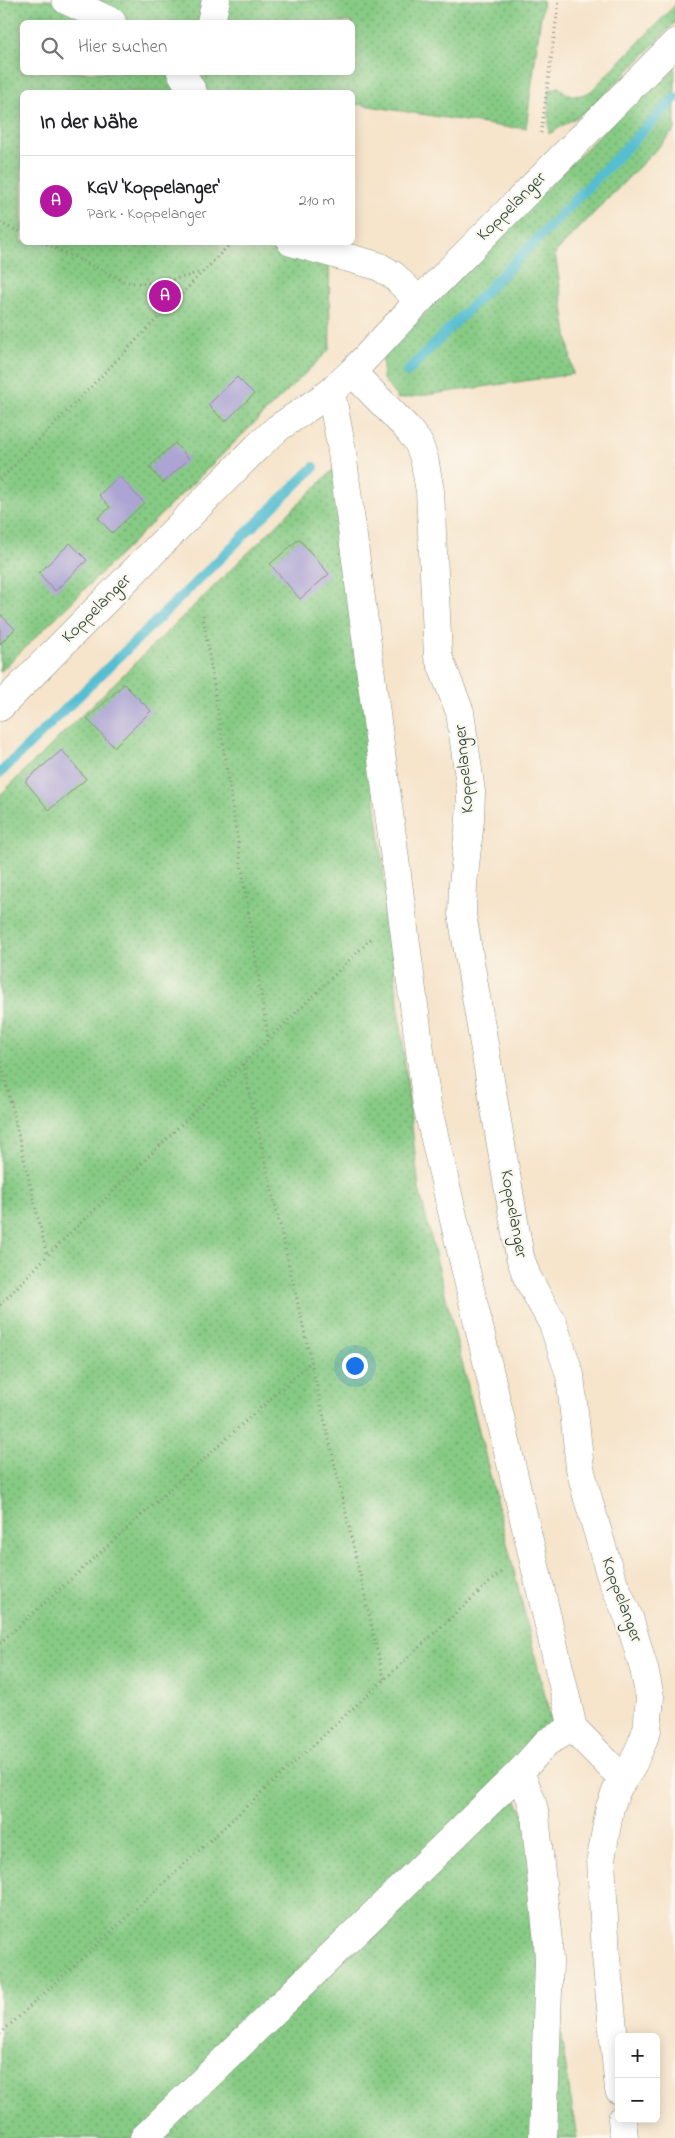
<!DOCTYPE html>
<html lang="de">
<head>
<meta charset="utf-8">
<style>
  :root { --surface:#fff; --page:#f2f2f2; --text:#202124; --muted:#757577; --line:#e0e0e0; --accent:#b5179e }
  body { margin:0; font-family:"Indie Flower",sans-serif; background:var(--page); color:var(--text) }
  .controls { position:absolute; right:15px; bottom:15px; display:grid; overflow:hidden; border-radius:8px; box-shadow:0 2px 12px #0003 }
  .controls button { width:45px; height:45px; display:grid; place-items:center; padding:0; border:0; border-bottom:1px solid var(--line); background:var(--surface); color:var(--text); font:25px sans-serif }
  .you { position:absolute; left:354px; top:1365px; width:18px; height:18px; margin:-12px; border:4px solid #fff; border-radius:50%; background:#1a73e8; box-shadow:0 0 0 8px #1a73e833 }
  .badge { display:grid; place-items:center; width:32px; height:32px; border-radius:50%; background:var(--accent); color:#fff; font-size:16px; font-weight:700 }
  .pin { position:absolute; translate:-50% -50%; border:2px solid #fff; box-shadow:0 1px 5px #0006 }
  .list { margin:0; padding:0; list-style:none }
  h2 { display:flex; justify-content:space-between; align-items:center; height:65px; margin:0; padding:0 20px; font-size:21px }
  h2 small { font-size:16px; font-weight:400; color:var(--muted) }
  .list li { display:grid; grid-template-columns:32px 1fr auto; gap:15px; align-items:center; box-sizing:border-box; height:90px; padding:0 20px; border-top:1px solid var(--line) }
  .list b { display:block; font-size:19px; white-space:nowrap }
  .list p { margin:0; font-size:16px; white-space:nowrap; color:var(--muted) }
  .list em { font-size:16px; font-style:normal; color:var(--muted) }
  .icon { flex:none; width:28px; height:28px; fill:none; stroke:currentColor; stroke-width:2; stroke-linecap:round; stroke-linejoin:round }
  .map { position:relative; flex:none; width:675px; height:2138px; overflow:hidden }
  .search { position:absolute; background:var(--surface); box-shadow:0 2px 12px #0003; left:20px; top:20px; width:335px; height:55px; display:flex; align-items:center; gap:12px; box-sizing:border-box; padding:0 18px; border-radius:8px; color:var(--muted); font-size:19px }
  .panel { position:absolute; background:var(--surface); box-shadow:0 2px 12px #0003; left:20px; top:90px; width:335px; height:155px; border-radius:8px }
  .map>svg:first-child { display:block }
  .grass { fill:url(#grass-dots); stroke:#52845c; fill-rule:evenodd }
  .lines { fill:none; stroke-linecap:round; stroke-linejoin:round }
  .stream { stroke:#54bed0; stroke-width:10 }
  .building { fill:#aca4d3 }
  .minor-casing { stroke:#8a9080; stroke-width:29 }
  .path { stroke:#8a9080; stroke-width:3; stroke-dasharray:1 4; stroke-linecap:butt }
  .minor { stroke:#fff; stroke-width:28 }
  .labels { text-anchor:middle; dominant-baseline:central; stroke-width:4.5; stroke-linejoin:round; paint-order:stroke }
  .street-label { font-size:18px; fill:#1f3d34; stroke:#fbf7ec }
</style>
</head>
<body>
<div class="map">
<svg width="675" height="2138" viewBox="0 0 675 2138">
  <defs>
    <pattern id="grass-dots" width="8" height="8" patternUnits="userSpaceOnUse" patternTransform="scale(1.25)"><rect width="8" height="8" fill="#86ca84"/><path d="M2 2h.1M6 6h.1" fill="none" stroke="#6da56d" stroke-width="1.8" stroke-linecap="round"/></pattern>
  </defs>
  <rect width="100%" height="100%" fill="#fbf7ec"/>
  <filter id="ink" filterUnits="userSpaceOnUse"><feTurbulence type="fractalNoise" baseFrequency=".02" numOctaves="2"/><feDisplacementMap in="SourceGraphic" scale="10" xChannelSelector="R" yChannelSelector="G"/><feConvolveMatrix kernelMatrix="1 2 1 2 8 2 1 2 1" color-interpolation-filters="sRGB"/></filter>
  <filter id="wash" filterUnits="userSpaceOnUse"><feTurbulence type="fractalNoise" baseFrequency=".0096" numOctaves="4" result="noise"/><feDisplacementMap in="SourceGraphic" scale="20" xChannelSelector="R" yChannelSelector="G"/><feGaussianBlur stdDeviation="1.12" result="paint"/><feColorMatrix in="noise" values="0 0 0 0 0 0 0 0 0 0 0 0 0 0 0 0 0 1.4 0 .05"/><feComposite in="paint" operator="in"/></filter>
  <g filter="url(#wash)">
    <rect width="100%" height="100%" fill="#f6e4cb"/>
    <!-- grass -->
    <g class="grass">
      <path d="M 0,0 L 543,0 L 526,128 L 504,127 L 356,104 L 353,116 L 352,92 L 22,92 L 22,242 L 329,243 L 330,349 L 0,672 ZM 22,22 L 352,22 L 352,72 L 22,72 Z"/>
      <path d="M 675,5 L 675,23 L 593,107 L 549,134 L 549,90 L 559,87 C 569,97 579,98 591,91 Z"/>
      <polygon points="675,58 675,130 555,253 573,374 398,399 383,379 383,356"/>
      <polygon points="338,465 419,1189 556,1740 510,1789 521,1808 530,1838 577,2138 0,2138 0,795"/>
    </g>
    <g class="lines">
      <!-- stream -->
      <g class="stream">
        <polyline points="407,372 675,98"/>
        <polyline points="0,773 314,467"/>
      </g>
    </g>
    <g id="blocks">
      <!-- building -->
      <g class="building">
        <polygon points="237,377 254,394 225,422 208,405"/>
        <polygon points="175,443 189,459 163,483 149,467"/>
        <polygon points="119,476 144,503 112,533 98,518 110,507 99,495"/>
        <polygon points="299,539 329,574 300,599 270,564"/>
        <polygon points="70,543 87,560 55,591 39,573"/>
        <polygon points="0,614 15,629 0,644"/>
        <polygon points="124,684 151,711 114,747 87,719"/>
        <polygon points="62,750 86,779 49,810 25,781"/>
      </g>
    </g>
  </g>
  <g filter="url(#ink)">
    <use href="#blocks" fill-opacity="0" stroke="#8a9080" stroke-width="1"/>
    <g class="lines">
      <!-- minor casing -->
      <g class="minor-casing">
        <g id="minor">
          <polyline points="66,0 112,22"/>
          <polyline points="211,22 216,0"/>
          <polyline points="181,72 193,92"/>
          <polyline points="291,242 378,266 393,275 419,301"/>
          <polyline points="352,372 406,427 418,442 424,458 430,491 438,656 460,712 471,792 470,820 463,884 462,914 520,1257 527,1277 553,1324 570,1375 580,1468 588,1499 611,1577 629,1618 644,1669 650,1697 647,1730 642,1743 631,1768 618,1787 610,1807 601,1859 606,1957 619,2090"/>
          <polyline points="331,392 341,445 427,1105 573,1728 547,1742 520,1772 531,1799 535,1815 548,1942 549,1961 543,2138"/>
          <polyline points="0,707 257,447 278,428 331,392 352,372 419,301 675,43"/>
          <polyline points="573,1728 623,1779"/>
          <polyline points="622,2119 624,2138"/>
          <polyline points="144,2138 520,1772"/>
        </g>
      </g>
      <!-- path -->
      <g class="path">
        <polyline points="541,133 559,0"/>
        <polyline points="0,223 22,233"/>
        <path d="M 42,242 L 124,281 C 151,288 175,279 201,272"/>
        <polyline points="0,480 232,242"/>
        <polyline points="203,615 268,1039"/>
        <polyline points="0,1057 47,1256"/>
        <polyline points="243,1064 384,1680"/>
        <polyline points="0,1305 47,1256 373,937"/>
        <polyline points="0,1643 310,1363"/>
        <polyline points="0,2034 503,1570"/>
      </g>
      <!-- minor -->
      <use href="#minor" class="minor"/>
    </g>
  </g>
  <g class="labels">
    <!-- street labels -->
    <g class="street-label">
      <text transform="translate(512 207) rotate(-45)">Koppelanger</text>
      <text transform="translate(97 609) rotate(-45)">Koppelanger</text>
      <text transform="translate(465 769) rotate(-95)">Koppelanger</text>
      <text transform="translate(513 1214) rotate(80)">Koppelanger</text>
      <text transform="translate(621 1600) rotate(70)">Koppelanger</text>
    </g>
  </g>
</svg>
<div class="controls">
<button>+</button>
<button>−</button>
</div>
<div class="you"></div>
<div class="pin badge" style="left:165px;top:296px">A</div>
<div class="search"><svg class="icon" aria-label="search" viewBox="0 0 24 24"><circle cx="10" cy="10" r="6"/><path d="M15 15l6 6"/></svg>Hier suchen</div>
<section class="panel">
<h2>In der Nähe<small></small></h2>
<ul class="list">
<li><span class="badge">A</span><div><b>KGV 'Koppelanger'</b><p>Park · Koppelanger</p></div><em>210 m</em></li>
</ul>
</section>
</div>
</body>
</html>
